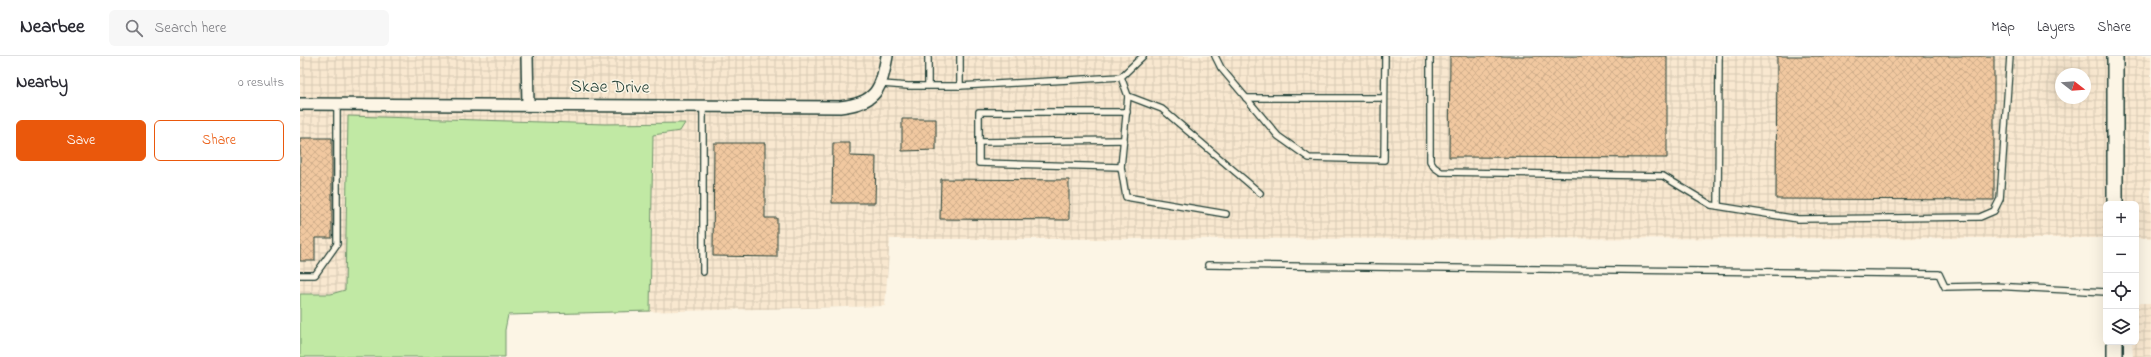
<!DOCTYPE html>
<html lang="en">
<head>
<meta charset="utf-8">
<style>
  :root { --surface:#fff; --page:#f7f7f7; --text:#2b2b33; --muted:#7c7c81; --line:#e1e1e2; --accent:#ea580c }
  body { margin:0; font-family:"Indie Flower",sans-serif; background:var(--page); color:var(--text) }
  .controls { position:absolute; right:12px; bottom:12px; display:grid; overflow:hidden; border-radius:6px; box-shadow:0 4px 16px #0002 }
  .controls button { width:36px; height:36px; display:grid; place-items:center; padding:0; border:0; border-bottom:1px solid var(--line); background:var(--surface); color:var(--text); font:20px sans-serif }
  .compass { position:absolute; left:1755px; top:12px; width:36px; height:36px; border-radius:50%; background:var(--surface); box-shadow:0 4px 16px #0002; rotate:107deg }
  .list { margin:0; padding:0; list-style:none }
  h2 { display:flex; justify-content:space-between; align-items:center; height:52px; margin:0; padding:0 16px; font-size:17px }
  h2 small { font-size:13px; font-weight:400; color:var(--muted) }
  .actions { display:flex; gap:8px; padding:12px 16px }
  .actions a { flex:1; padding:9px 0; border:1px solid var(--accent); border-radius:6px; text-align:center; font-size:14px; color:var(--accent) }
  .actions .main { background:var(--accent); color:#fff }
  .icon { flex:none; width:22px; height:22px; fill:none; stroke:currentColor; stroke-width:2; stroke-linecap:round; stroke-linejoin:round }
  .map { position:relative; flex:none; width:1851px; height:301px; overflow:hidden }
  header { display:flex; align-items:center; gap:24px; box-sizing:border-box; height:56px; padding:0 20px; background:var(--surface); border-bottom:1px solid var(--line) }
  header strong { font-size:19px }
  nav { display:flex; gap:22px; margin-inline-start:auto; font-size:14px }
  .search { width:280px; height:36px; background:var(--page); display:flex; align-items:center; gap:10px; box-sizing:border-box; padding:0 14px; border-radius:6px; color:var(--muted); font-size:15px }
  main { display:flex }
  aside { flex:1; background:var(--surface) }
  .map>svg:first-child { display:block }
  .industrial { fill:url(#industrial-grid); fill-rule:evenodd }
  .grass { fill:#c1e9a4; stroke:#70936c }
  .building { fill:url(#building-cross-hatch); stroke:#1f3d34 }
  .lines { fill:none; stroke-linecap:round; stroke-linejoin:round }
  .lane-casing { stroke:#1f3d34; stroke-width:8 }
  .street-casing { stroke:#1f3d34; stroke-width:14 }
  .secondary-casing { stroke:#1f3d34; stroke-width:18 }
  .lane { stroke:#fcf5e5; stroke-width:5.5 }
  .street { stroke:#fcf5e5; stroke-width:11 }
  .secondary { stroke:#fcf5e5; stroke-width:15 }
  .labels { text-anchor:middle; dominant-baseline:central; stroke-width:3; stroke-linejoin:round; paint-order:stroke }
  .street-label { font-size:18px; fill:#1f3d34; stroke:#fcf5e5 }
</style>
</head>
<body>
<header>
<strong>Nearbee</strong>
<div class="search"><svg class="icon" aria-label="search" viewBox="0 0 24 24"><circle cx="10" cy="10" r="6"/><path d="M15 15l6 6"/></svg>Search here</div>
<nav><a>Map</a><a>Layers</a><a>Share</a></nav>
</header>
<main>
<aside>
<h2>Nearby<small>0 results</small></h2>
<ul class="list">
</ul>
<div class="actions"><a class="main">Save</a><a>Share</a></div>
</aside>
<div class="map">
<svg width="1851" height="301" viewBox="0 0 1851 301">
  <defs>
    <pattern id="industrial-grid" width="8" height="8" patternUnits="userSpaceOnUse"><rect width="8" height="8" fill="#f9e8d0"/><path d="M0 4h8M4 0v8" fill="none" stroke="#d5c8b3"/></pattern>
    <pattern id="building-cross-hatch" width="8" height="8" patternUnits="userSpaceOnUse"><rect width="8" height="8" fill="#f1c8a0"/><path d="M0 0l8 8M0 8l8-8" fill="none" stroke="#cead8a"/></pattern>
  </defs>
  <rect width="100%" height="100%" fill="#fcf5e5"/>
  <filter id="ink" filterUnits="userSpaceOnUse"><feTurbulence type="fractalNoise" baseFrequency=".025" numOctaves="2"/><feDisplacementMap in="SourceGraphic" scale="8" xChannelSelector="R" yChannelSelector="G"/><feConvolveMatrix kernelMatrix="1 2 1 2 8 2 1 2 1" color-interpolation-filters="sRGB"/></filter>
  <g filter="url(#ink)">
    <!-- industrial -->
    <g class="industrial">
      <path d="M 0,0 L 1851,0 L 1851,182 L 1836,182 L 1836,148 L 1806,148 L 1806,182 L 590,183 L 585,250 L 219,259 L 0,259 ZM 1761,18 L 1785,18 L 1785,42 L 1761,42 Z"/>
      <polygon points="1836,247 1851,247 1851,301 1833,301 1832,286 1836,286"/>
    </g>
    <!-- grass -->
    <polygon class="grass" points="48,60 305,68 385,67 380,75 353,79 350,255 208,259 205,274 205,301 0,301 0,238 31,238 45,234"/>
    <!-- building -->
    <g class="building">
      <polygon points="1150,0 1367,0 1367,102 1149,101"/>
      <polygon points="1477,0 1694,0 1694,144 1476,143"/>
      <polygon points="602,63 636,63 636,94 602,95"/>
      <polygon points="0,82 32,82 32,182 15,182 15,205 0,205"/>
      <polygon points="414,87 465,87 465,162 477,162 477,201 413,200"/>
      <polygon points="533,87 550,87 550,100 576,101 575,147 532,147"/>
      <polygon points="641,123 769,124 769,164 640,163"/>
    </g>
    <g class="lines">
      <!-- lane casing -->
      <g class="lane-casing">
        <g id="lane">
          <polyline points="628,0 628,29"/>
          <polyline points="915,0 921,12 978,80 1009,102 1084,104 1085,0"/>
          <polyline points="1130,0 1130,105 1134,111 1141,116 1363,120 1411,149 1498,163 1680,161 1694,155 1700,143 1710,0"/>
          <polyline points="821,21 843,0"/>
          <polyline points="582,28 608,30 660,30 660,0"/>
          <polyline points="660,30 821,21 828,40 821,111 826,141 926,158"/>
          <polyline points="828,40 862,53 960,137"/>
          <polyline points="946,42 1084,42"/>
          <polyline points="824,84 679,86 679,56 827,56"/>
          <polyline points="679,86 679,107 821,111"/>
          <polyline points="1418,150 1419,0"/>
          <polyline points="908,209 1639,218 1645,231 1693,230 1806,236"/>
          <polyline points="403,216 403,50"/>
          <polyline points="0,219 15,219 37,188 37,48"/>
        </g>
      </g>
      <!-- street casing -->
      <g class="street-casing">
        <g id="street">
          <polyline points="227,0 228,48"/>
          <path d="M 0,48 L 540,51 C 577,47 581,33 587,0"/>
        </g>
      </g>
      <!-- secondary casing -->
      <g class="secondary-casing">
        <g id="secondary">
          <polyline points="1815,0 1815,148"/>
          <polyline points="1815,286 1815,301"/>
        </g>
      </g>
      <!-- lane -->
      <use href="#lane" class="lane"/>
      <!-- street -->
      <use href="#street" class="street"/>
      <!-- secondary -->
      <use href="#secondary" class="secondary"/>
    </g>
  </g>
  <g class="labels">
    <!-- street labels -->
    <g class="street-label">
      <text transform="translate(310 32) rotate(1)">Skae Drive</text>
    </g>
  </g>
</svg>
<div class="controls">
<button>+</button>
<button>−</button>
<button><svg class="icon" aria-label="locate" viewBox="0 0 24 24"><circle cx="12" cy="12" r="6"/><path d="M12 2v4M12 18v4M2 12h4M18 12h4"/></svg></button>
<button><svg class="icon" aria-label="layers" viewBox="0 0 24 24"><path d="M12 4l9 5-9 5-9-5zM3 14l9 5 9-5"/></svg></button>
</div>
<svg class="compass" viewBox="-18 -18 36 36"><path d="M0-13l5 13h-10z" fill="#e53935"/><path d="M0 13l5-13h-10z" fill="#7c7c81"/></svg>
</div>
</main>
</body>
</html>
